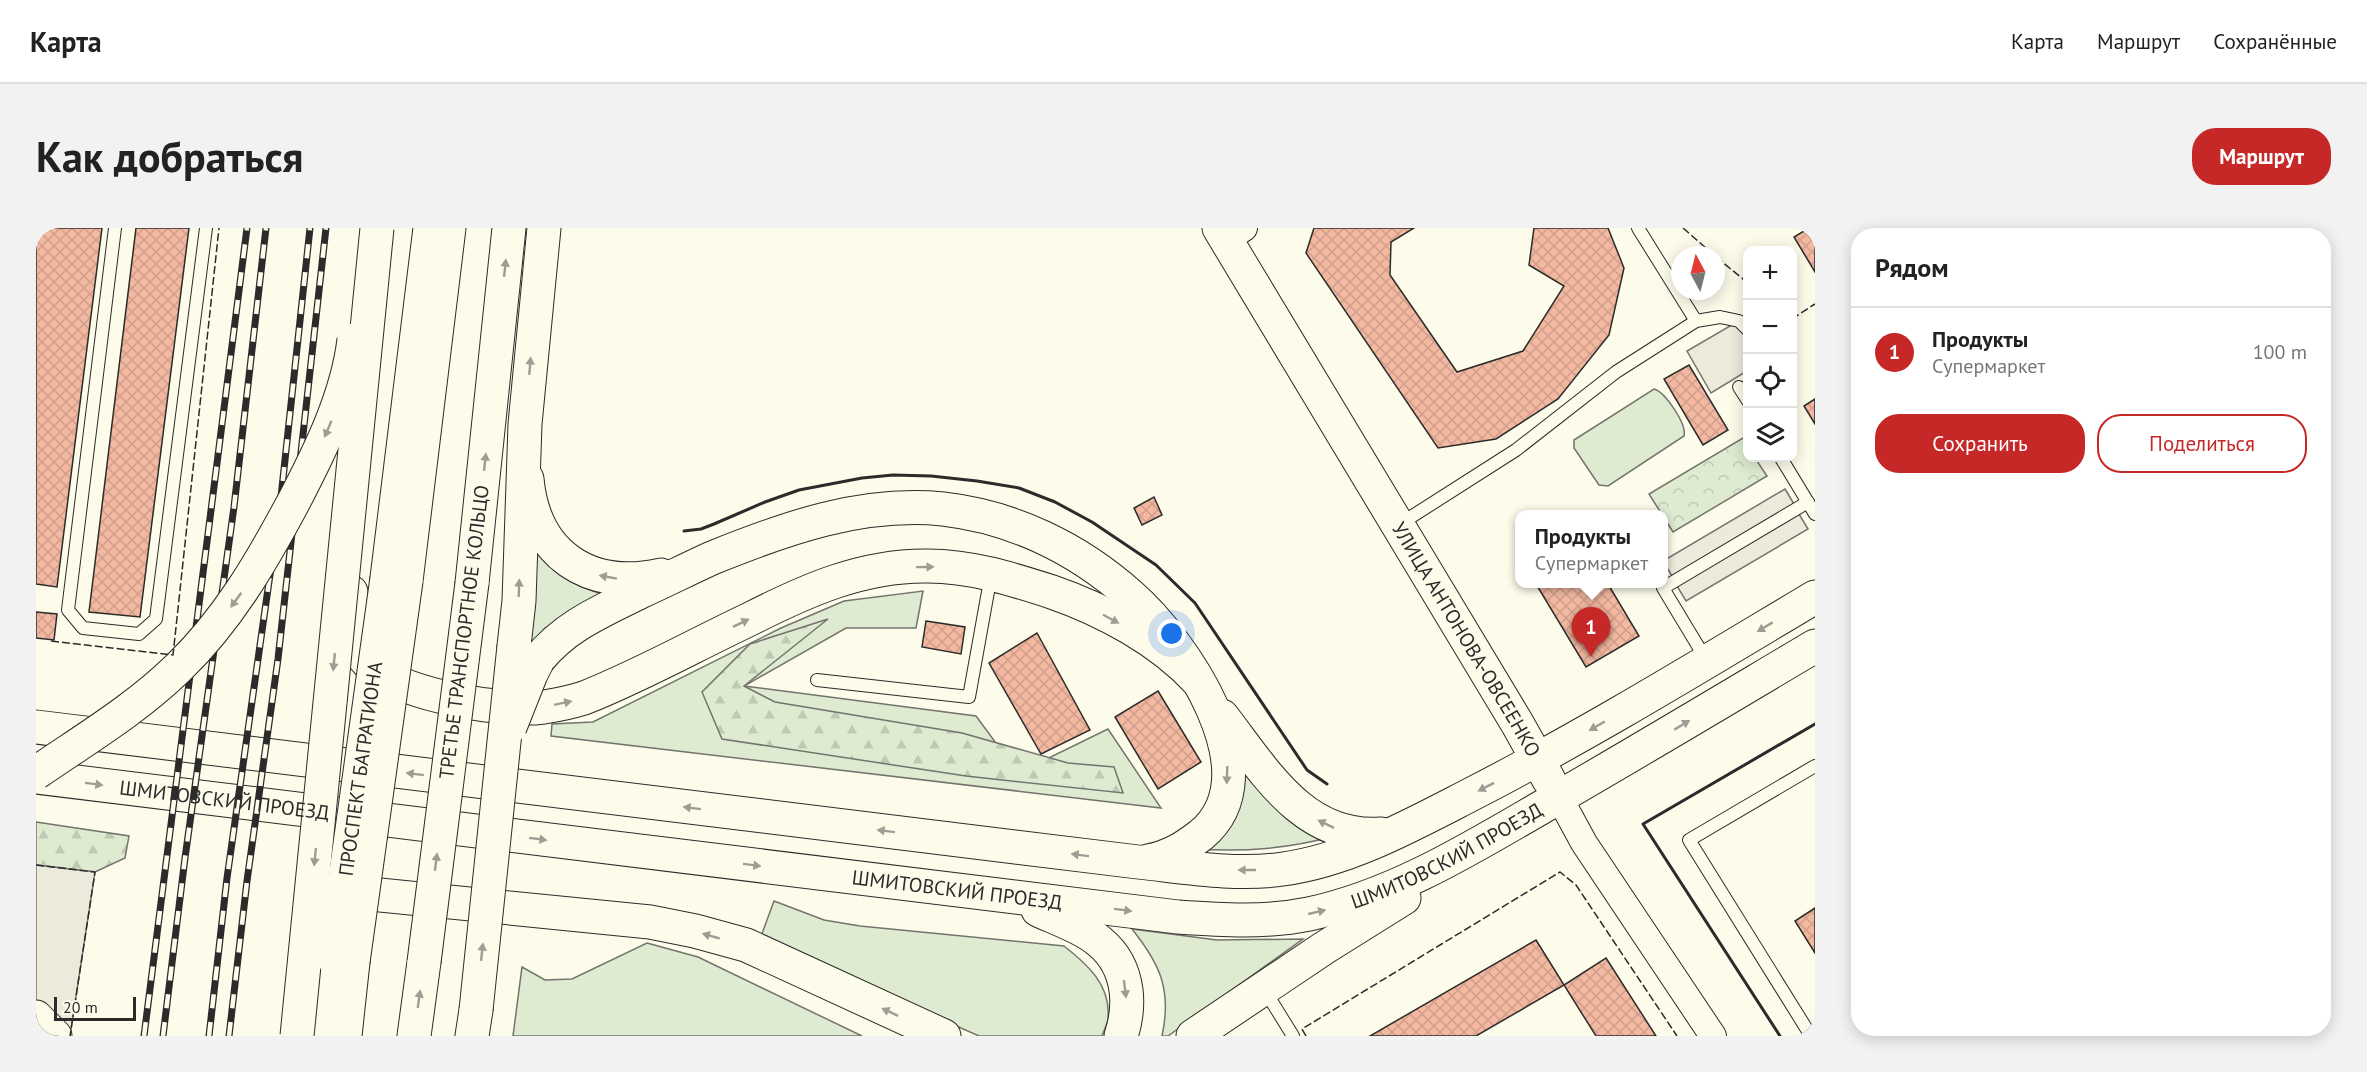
<!DOCTYPE html>
<html lang="ru">
<head>
<meta charset="utf-8">
<style>
  :root { --surface:#fff; --page:#f2f2f2; --text:#222; --muted:#767676; --line:#e0e0e0; --accent:#c62828 }
  body { margin:0; font-family:"PT Sans",sans-serif; background:var(--page); color:var(--text) }
  .controls { position:absolute; right:18px; top:18px; display:grid; overflow:hidden; border-radius:12px; box-shadow:0 3px 15px #0003 }
  .controls button { width:54px; height:54px; display:grid; place-items:center; padding:0; border:0; border-bottom:2px solid var(--line); background:var(--surface); color:var(--text); font:30px sans-serif }
  .compass { position:absolute; left:1635px; top:18px; width:54px; height:54px; border-radius:50%; background:var(--surface); box-shadow:0 3px 15px #0003; rotate:353deg }
  .scale { position:absolute; left:18px; bottom:15px; width:82px; box-sizing:border-box; padding-left:6px; border:3px solid #2b2b2b; border-top:0; font-size:16px; line-height:21px; white-space:nowrap; color:#2b2b2b; -webkit-text-stroke:4px #fdfbea; paint-order:stroke }
  .you { position:absolute; left:1136px; top:406px; width:21px; height:21px; margin:-15px; border:4px solid #fff; border-radius:50%; background:#1a73e8; box-shadow:0 0 0 9px #1a73e833 }
  .badge { display:grid; place-items:center; width:39px; height:39px; border-radius:50%; background:var(--accent); color:#fff; font-size:20px; font-weight:700 }
  .pin { position:absolute; translate:-50% -50px; filter:drop-shadow(0 2px 3px #0008) }
  .pin::after { content:''; position:absolute; top:32px; width:21px; height:18px; background:inherit; clip-path:polygon(0 0,100% 0,50% 100%) }
  .popup { position:absolute; left:1479px; top:282px; width:153px; height:78px; box-sizing:border-box; display:grid; place-content:center; border-radius:12px; background:var(--surface); filter:drop-shadow(0 2px 4px #0005); font-size:20px; white-space:nowrap; color:var(--muted) }
  .popup b { font-size:22px; color:var(--text) }
  .popup::after { content:''; position:absolute; left:50%; top:100%; margin-left:-12px; border:12px solid transparent; border-top-color:var(--surface) }
  .list { margin:0; padding:0; list-style:none }
  h2 { display:flex; justify-content:space-between; align-items:center; height:78px; margin:0; padding:0 24px; font-size:26px }
  h2 small { font-size:20px; font-weight:400; color:var(--muted) }
  .list li { display:grid; grid-template-columns:39px 1fr auto; gap:18px; align-items:center; box-sizing:border-box; height:90px; padding:0 24px; border-top:2px solid var(--line) }
  .list b { display:block; font-size:22px; white-space:nowrap }
  .list p { margin:0; font-size:20px; white-space:nowrap; color:var(--muted) }
  .list em { font-size:20px; font-style:normal; color:var(--muted) }
  .actions { display:flex; gap:12px; padding:18px 24px }
  .actions a { flex:1; padding:14px 0; border:2px solid var(--accent); border-radius:24px; text-align:center; font-size:21px; color:var(--accent) }
  .actions .main { background:var(--accent); color:#fff }
  .icon { flex:none; width:33px; height:33px; fill:none; stroke:currentColor; stroke-width:2; stroke-linecap:round; stroke-linejoin:round }
  .map { position:relative; flex:none; width:1779px; height:808px; overflow:hidden; border-radius:24px }
  header { display:flex; align-items:center; gap:36px; box-sizing:border-box; height:84px; padding:0 30px; background:var(--surface); border-bottom:2px solid var(--line) }
  header strong { font-size:28px }
  nav { display:flex; gap:33px; margin-inline-start:auto; font-size:21px }
  .intro { display:flex; align-items:center; justify-content:space-between; box-sizing:border-box; height:144px; padding:0 36px }
  h1 { margin:0; font-size:42px }
  .button { padding:15px 27px; border-radius:24px; background:var(--accent); color:#fff; font-size:21px; font-weight:700 }
  main { display:flex; gap:36px; padding:0 36px }
  aside { flex:1; background:var(--surface); border-radius:24px; box-shadow:0 3px 15px #0003 }
  .map>svg:first-child { display:block }
  .grass { fill:#deebd1; stroke:#74746e; stroke-width:1.5 }
  .forest { fill:url(#forest-firs); stroke:#74746e; stroke-width:1.5 }
  .park { fill:url(#park-crowns); stroke:#74746e; stroke-width:1.5 }
  .parking { fill:#eceadb; stroke:#74746e; stroke-width:1.5 }
  .building { fill:url(#building-cross-hatch); stroke:#2b2b2b; stroke-width:1.5 }
  .lines { fill:none; stroke-linecap:round; stroke-linejoin:round }
  .lane-casing { stroke:#2b2b2b; stroke-width:14 }
  .street-casing { stroke:#2b2b2b; stroke-width:28 }
  .secondary-casing { stroke:#2b2b2b; stroke-width:35 }
  .primary-casing { stroke:#2b2b2b; stroke-width:35 }
  .lane { stroke:#fdfbea; stroke-width:12 }
  .street { stroke:#fdfbea; stroke-width:26 }
  .secondary { stroke:#fdfbea; stroke-width:33 }
  .primary { stroke:#fdfbea; stroke-width:33 }
  .rail-casing { stroke:#2b2b2b; stroke-width:7 }
  .rail { stroke:#fdfbea; stroke-width:4.5; stroke-dasharray:14; stroke-linecap:butt }
  .secondary-bridge-casing { stroke:#2b2b2b; stroke-width:35; stroke-linecap:butt }
  .primary-bridge-casing { stroke:#2b2b2b; stroke-width:35; stroke-linecap:butt }
  .secondary-bridge { stroke:#fdfbea; stroke-width:33 }
  .primary-bridge { stroke:#fdfbea; stroke-width:33 }
  .fence { stroke:#2b2b2b; stroke-width:1.5; stroke-dasharray:8 3; stroke-linecap:butt }
  .wall { stroke:#2b2b2b; stroke-width:3 }
  .oneway { fill:#9e9d94 }
  .labels { text-anchor:middle; dominant-baseline:central; stroke-width:4.5; stroke-linejoin:round; paint-order:stroke }
  .street-label { font-size:20px; fill:#2b2b2b; stroke:#fdfbea }
</style>
</head>
<body>
<header>
<strong>Карта</strong>
<nav><a>Карта</a><a>Маршрут</a><a>Сохранённые</a></nav>
</header>
<div class="intro"><h1>Как добраться</h1><a class="button">Маршрут</a></div>
<main>
<div class="map">
<svg width="1779" height="808" viewBox="0 0 1779 808">
  <defs>
    <pattern id="forest-firs" width="22" height="20" patternUnits="userSpaceOnUse" patternTransform="scale(1.5)"><rect width="22" height="20" fill="#deebd1"/><path d="M5 1l3.5 6h-7zM16 11l3.5 6h-7z" fill="#bfcab4"/></pattern>
    <pattern id="park-crowns" width="20" height="18" patternUnits="userSpaceOnUse" patternTransform="scale(1.5)"><rect width="20" height="18" fill="#deebd1"/><path d="M2 6a3 3 0 1 1 6 0M12 15a3 3 0 1 1 6 0" fill="none" stroke="#bfcab4"/></pattern>
    <pattern id="building-cross-hatch" width="8" height="8" patternUnits="userSpaceOnUse" patternTransform="scale(1.5)"><rect width="8" height="8" fill="#f2b8a0"/><path d="M0 0l8 8M0 8l8-8" fill="none" stroke="#d09e8a"/></pattern>
  </defs>
  <rect width="100%" height="100%" fill="#fdfbea"/>
  <!-- grass -->
  <g class="grass">
    <path d="M 1618,161 C 1629,164 1651,196 1648,208 L 1572,258 L 1563,257 L 1538,220 L 1538,212 Z"/>
    <path d="M 496,308 C 517,344 525,353 566,366 L 509,400 L 493,418 Z"/>
    <polygon points="887,363 880,400 810,400 708,458 940,488 982,545 1072,501 1125,580 515,508 516,496 557,494 745,400 808,373"/>
    <path d="M 1208,524 L 1300,608 C 1249,621 1211,624 1159,621 Z"/>
    <path d="M 738,673 L 788,692 L 824,698 L 1028,718 C 1051,736 1075,757 1072,790 C 1072,795 1068,802 1066,808 L 943,808 L 724,711 Z"/>
    <path d="M 1096,701 L 1181,712 L 1267,711 L 1132,808 L 1126,808 C 1136,762 1124,736 1096,701 Z"/>
    <polygon points="611,715 662,729 826,808 477,808 486,739 509,752 536,751"/>
  </g>
  <!-- forest -->
  <g class="forest">
    <polygon points="792,391 708,458 739,474 926,505 1032,535 1078,539 1087,565 930,548 686,511 666,464 714,416"/>
    <polygon points="0,594 93,608 89,630 59,644 0,637"/>
  </g>
  <!-- park -->
  <polygon class="park" points="1707,210 1711,216 1712,230 1719,230 1731,248 1637,304 1613,266"/>
  <!-- parking -->
  <g class="parking">
    <polygon points="1711,88 1711,143 1675,165 1651,123"/>
    <polygon points="1749,261 1758,276 1636,348 1627,333"/>
    <polygon points="1763,286 1772,301 1650,373 1641,358"/>
    <polygon points="0,637 59,644 34,808 0,808"/>
  </g>
  <!-- building -->
  <g class="building">
    <polygon points="0,0 66,0 21,359 0,356"/>
    <polygon points="100,0 153,0 104,389 53,384"/>
    <polygon points="1278,0 1378,0 1355,14 1354,47 1421,144 1487,123 1528,58 1493,37 1498,0 1572,0 1588,40 1573,107 1522,171 1460,211 1402,220 1270,25"/>
    <polygon points="1773,0 1779,0 1779,44 1758,9"/>
    <polygon points="1653,137 1692,202 1667,217 1628,151"/>
    <polygon points="1779,171 1779,196 1768,178"/>
    <polygon points="1118,269 1126,287 1106,297 1098,280"/>
    <polygon points="1500,356 1572,356 1603,408 1550,439"/>
    <polygon points="0,384 21,386 18,412 0,410"/>
    <polygon points="890,393 929,399 925,426 886,419"/>
    <polygon points="1001,405 1054,502 1005,526 953,435"/>
    <polygon points="1122,463 1165,534 1122,561 1079,489"/>
    <polygon points="1779,680 1779,725 1759,693"/>
    <polygon points="1500,712 1528,757 1440,808 1334,808"/>
    <polygon points="1570,730 1620,808 1560,808 1528,757"/>
  </g>
  <g class="lines">
    <!-- lane casing -->
    <g class="lane-casing">
      <g id="lane">
        <polyline points="79,0 32,382 47,400 103,406 120,391 170,0"/>
        <polyline points="1602,0 1660,93"/>
        <polyline points="1703,159 1712,173"/>
        <polyline points="1745,230 1779,286"/>
        <polyline points="1364,296 1480,222 1580,144 1660,93 1684,89 1703,93 1712,102"/>
        <polyline points="1671,433 1627,360 1772,274"/>
        <polyline points="781,452 933,469 955,347"/>
        <polyline points="1228,761 1257,808"/>
        <polyline points="1775,808 1653,612 1779,538"/>
      </g>
    </g>
    <!-- street casing -->
    <g class="street-casing">
      <g id="street">
        <polyline points="1190,12 1208,0"/>
        <polyline points="1523,569 1548,615 1677,808"/>
      </g>
    </g>
    <!-- secondary casing -->
    <g class="secondary-casing">
      <g id="secondary">
        <path id="s1" d="M 1183,0 L 1481,495 L 1513,552"/>
        <path d="M 491,251 C 498,326 552,363 625,347"/>
        <polyline points="370,353 413,0"/>
        <path d="M 315,364 C 313,380 311,398 318,413 C 323,424 331,435 340,442 C 374,468 466,484 508,479 C 521,477 535,474 548,470 C 604,448 657,418 712,392 C 769,363 826,337 892,338 C 935,338 976,351 1016,364 C 1068,382 1124,412 1162,453"/>
        <path d="M 502,432 C 529,398 566,383 604,364 C 628,353 652,341 676,330 C 750,300 826,273 907,281 C 977,289 1041,320 1094,367 C 1146,412 1239,546 1165,607 C 1148,620 1134,629 1112,633"/>
        <path d="M 1186,488 C 1228,542 1267,612 1345,606"/>
        <path d="M 0,499 L 1102,634 C 1149,639 1199,648 1247,641 C 1312,632 1374,598 1432,568 C 1551,507 1665,437 1779,369"/>
        <path id="s2" d="M 0,549 L 1142,689 C 1185,692 1229,695 1273,686 C 1357,668 1432,622 1506,579 C 1598,526 1688,472 1779,418"/>
        <polyline points="298,667 312,664 324,665 614,694 659,703 710,717 908,808"/>
        <path d="M 1002,682 C 1042,700 1083,711 1090,762 C 1092,778 1090,793 1085,808"/>
        <polyline points="0,789 19,808"/>
        <polyline points="309,808 317,734"/>
        <polyline points="1157,808 1288,720 1368,670"/>
      </g>
    </g>
    <!-- primary casing -->
    <g class="primary-casing">
      <g id="primary">
        <polyline points="351,350 394,0"/>
        <polyline points="436,355 473,0"/>
        <polyline points="478,418 483,373 489,196 508,0"/>
        <polyline points="289,808 298,731"/>
        <polyline points="378,808 388,734"/>
        <polyline points="436,808 440,782"/>
      </g>
    </g>
    <!-- lane -->
    <use href="#lane" class="lane"/>
    <!-- street -->
    <use href="#street" class="street"/>
    <!-- secondary -->
    <use href="#secondary" class="secondary"/>
    <!-- primary -->
    <use href="#primary" class="primary"/>
    <!-- rail casing -->
    <g class="rail-casing">
      <g id="rail">
        <polyline points="108,808 211,0"/>
        <polyline points="127,808 149,630 198,279 230,0"/>
        <polyline points="173,808 191,650 245,269 274,0"/>
        <polyline points="193,808 211,653 242,431 290,0"/>
      </g>
    </g>
    <!-- rail -->
    <use href="#rail" class="rail"/>
    <!-- secondary-bridge casing -->
    <g class="secondary-bridge-casing">
      <g id="secondary-bridge">
        <polyline points="474,499 495,446 502,432"/>
        <path d="M 0,545 C 48,512 100,481 142,440 C 192,392 226,333 258,273 C 284,223 311,169 318,112"/>
        <polyline points="317,734 370,353"/>
      </g>
    </g>
    <!-- primary-bridge casing -->
    <g class="primary-bridge-casing">
      <g id="primary-bridge">
        <path id="s3" d="M 298,731 L 351,350"/>
        <polyline points="388,734 436,355"/>
        <polyline points="440,782 478,418"/>
        <polyline points="261,808 341,0"/>
      </g>
    </g>
    <!-- secondary-bridge -->
    <use href="#secondary-bridge" class="secondary-bridge"/>
    <!-- primary-bridge -->
    <use href="#primary-bridge" class="primary-bridge"/>
    <!-- fence -->
    <g class="fence">
      <polyline points="1647,0 1678,27"/>
      <polyline points="1680,29 1712,55"/>
      <polyline points="1756,91 1779,76"/>
      <polyline points="15,413 137,427 183,0"/>
      <polyline points="0,637 59,644 34,808"/>
      <polyline points="1270,808 1266,801 1524,644 1540,657 1641,808"/>
    </g>
    <!-- wall -->
    <g class="wall">
      <polyline points="648,303 665,301 678,296 729,274 763,262 826,250 857,247 895,248 941,253 983,260 1019,274 1056,294 1120,337 1159,375 1271,542 1291,556"/>
      <polyline points="1744,808 1607,596 1779,496"/>
    </g>
  </g>
  <!-- one-way arrows -->
  <defs><path id="oneway-solid" d="M-6-.8H1V-3.2L6.5 0L1 3.2V.8H-6Z" transform="scale(1.5)"/></defs>
  <g class="oneway">
    <use href="#oneway-solid" transform="translate(469 40) rotate(-84)"/>
    <use href="#oneway-solid" transform="translate(494 138) rotate(-85)"/>
    <use href="#oneway-solid" transform="translate(292 201) rotate(113)"/>
    <use href="#oneway-solid" transform="translate(449 234) rotate(-84)"/>
    <use href="#oneway-solid" transform="translate(889 339) rotate(-1)"/>
    <use href="#oneway-solid" transform="translate(572 349) rotate(-170)"/>
    <use href="#oneway-solid" transform="translate(483 360) rotate(-88)"/>
    <use href="#oneway-solid" transform="translate(200 372) rotate(126)"/>
    <use href="#oneway-solid" transform="translate(1075 391) rotate(28)"/>
    <use href="#oneway-solid" transform="translate(705 395) rotate(-26)"/>
    <use href="#oneway-solid" transform="translate(1729 399) rotate(149)"/>
    <use href="#oneway-solid" transform="translate(298 434) rotate(96)"/>
    <use href="#oneway-solid" transform="translate(527 475) rotate(-12)"/>
    <use href="#oneway-solid" transform="translate(1646 497) rotate(-31)"/>
    <use href="#oneway-solid" transform="translate(1561 498) rotate(150)"/>
    <use href="#oneway-solid" transform="translate(379 546) rotate(-173)"/>
    <use href="#oneway-solid" transform="translate(1191 547) rotate(92)"/>
    <use href="#oneway-solid" transform="translate(58 556) rotate(7)"/>
    <use href="#oneway-solid" transform="translate(1450 559) rotate(153)"/>
    <use href="#oneway-solid" transform="translate(656 580) rotate(-173)"/>
    <use href="#oneway-solid" transform="translate(1290 596) rotate(-154)"/>
    <use href="#oneway-solid" transform="translate(850 603) rotate(-173)"/>
    <use href="#oneway-solid" transform="translate(502 611) rotate(7)"/>
    <use href="#oneway-solid" transform="translate(1044 627) rotate(-173)"/>
    <use href="#oneway-solid" transform="translate(279 629) rotate(96)"/>
    <use href="#oneway-solid" transform="translate(400 634) rotate(-83)"/>
    <use href="#oneway-solid" transform="translate(716 637) rotate(7)"/>
    <use href="#oneway-solid" transform="translate(1211 642) rotate(-180)"/>
    <use href="#oneway-solid" transform="translate(1087 682) rotate(7)"/>
    <use href="#oneway-solid" transform="translate(1281 684) rotate(-13)"/>
    <use href="#oneway-solid" transform="translate(675 708) rotate(-164)"/>
    <use href="#oneway-solid" transform="translate(446 724) rotate(-84)"/>
    <use href="#oneway-solid" transform="translate(1089 761) rotate(83)"/>
    <use href="#oneway-solid" transform="translate(383 771) rotate(-82)"/>
    <use href="#oneway-solid" transform="translate(854 784) rotate(-155)"/>
  </g>
  <g class="labels">
    <!-- street labels -->
    <g class="street-label">
      <text transform="translate(428 404) rotate(-83)">ТРЕТЬЕ ТРАНСПОРТНОЕ КОЛЬЦО</text>
      <text stroke="none"><textPath href="#s1" startOffset="480">УЛИЦА АНТОНОВА-ОВСЕЕНКО</textPath></text>
      <text stroke="none"><textPath href="#s3" startOffset="192">ПРОСПЕКТ БАГРАТИОНА</textPath></text>
      <text stroke="none"><textPath href="#s2" startOffset="190">ШМИТОВСКИЙ ПРОЕЗД</textPath></text>
      <text stroke="none"><textPath href="#s2" startOffset="1432">ШМИТОВСКИЙ ПРОЕЗД</textPath></text>
      <text stroke="none"><textPath href="#s2" startOffset="928">ШМИТОВСКИЙ ПРОЕЗД</textPath></text>
    </g>
  </g>
</svg>
<div class="controls">
<button>+</button>
<button>−</button>
<button><svg class="icon" aria-label="locate" viewBox="0 0 24 24"><circle cx="12" cy="12" r="6"/><path d="M12 2v4M12 18v4M2 12h4M18 12h4"/></svg></button>
<button><svg class="icon" aria-label="layers" viewBox="0 0 24 24"><path d="M12 4l9 5-9 5-9-5zM3 14l9 5 9-5"/></svg></button>
</div>
<svg class="compass" viewBox="-18 -18 36 36"><path d="M0-13l5 13h-10z" fill="#e53935"/><path d="M0 13l5-13h-10z" fill="#767676"/></svg>
<div class="scale">20 m</div>
<div class="you"></div>
<div class="pin badge" style="left:1555px;top:429px">1</div>
<div class="popup"><b>Продукты</b>Супермаркет</div>
</div>
<aside>
<h2>Рядом<small></small></h2>
<ul class="list">
<li><span class="badge">1</span><div><b>Продукты</b><p>Супермаркет</p></div><em>100 m</em></li>
</ul>
<div class="actions"><a class="main">Сохранить</a><a>Поделиться</a></div>
</aside>
</main>
</body>
</html>
